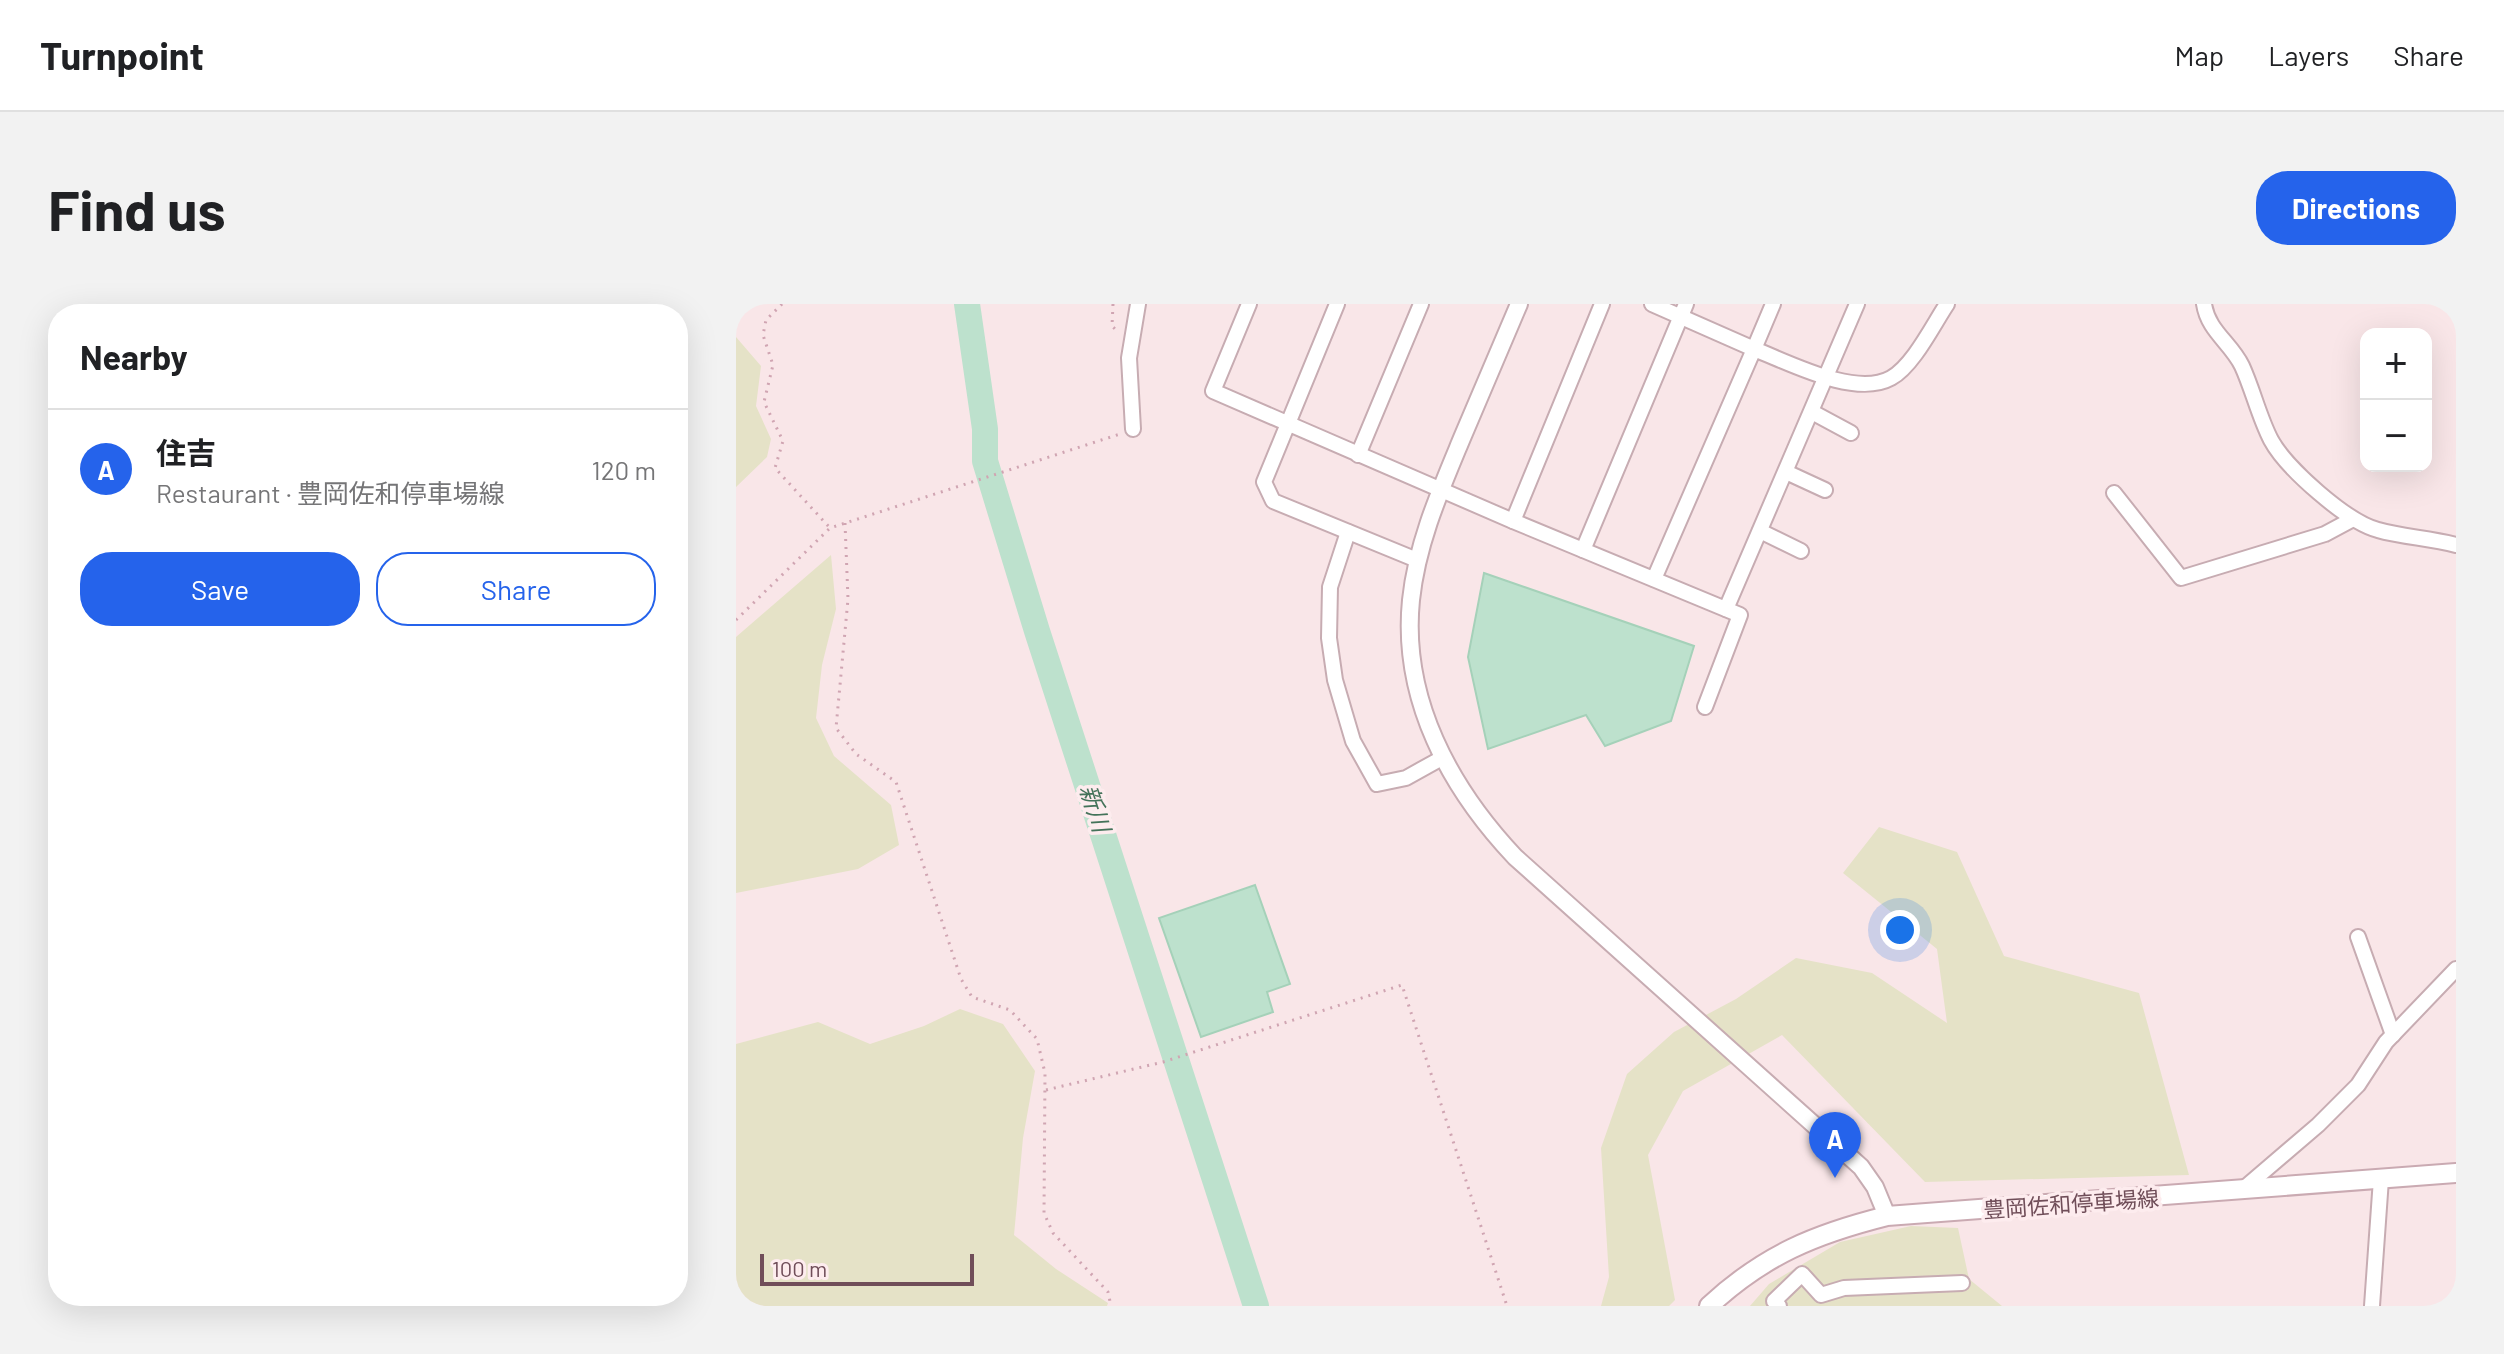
<!DOCTYPE html>
<html lang="en">
<head>
<meta charset="utf-8">
<style>
  :root { --surface:#fff; --page:#f2f2f2; --text:#202124; --muted:#757577; --line:#e0e0e0; --accent:#2563eb }
  body { margin:0; font-family:Barlow,"Noto Sans JP",sans-serif; background:var(--page); color:var(--text) }
  .controls { position:absolute; right:24px; top:24px; display:grid; overflow:hidden; border-radius:16px; box-shadow:0 8px 32px #0002 }
  .controls button { width:72px; height:72px; display:grid; place-items:center; padding:0; border:0; border-bottom:2px solid var(--line); background:var(--surface); color:var(--text); font:40px sans-serif }
  .scale { position:absolute; left:24px; bottom:20px; width:214px; box-sizing:border-box; padding-left:8px; border:4px solid #704e59; border-top:0; font-size:22px; line-height:28px; white-space:nowrap; color:#704e59; -webkit-text-stroke:6px #fdecee; paint-order:stroke }
  .you { position:absolute; left:1164px; top:626px; width:28px; height:28px; margin:-20px; border:6px solid #fff; border-radius:50%; background:#1a73e8; box-shadow:0 0 0 12px #1a73e833 }
  .badge { display:grid; place-items:center; width:52px; height:52px; border-radius:50%; background:var(--accent); color:#fff; font-size:26px; font-weight:700 }
  .pin { position:absolute; translate:-50% -66px; filter:drop-shadow(0 2px 4px #0008) }
  .pin::after { content:''; position:absolute; top:42px; width:28px; height:24px; background:inherit; clip-path:polygon(0 0,100% 0,50% 100%) }
  .list { margin:0; padding:0; list-style:none }
  h2 { display:flex; justify-content:space-between; align-items:center; height:104px; margin:0; padding:0 32px; font-size:34px }
  h2 small { font-size:26px; font-weight:400; color:var(--muted) }
  .list li { display:grid; grid-template-columns:52px 1fr auto; gap:24px; align-items:center; box-sizing:border-box; height:120px; padding:0 32px; border-top:2px solid var(--line) }
  .list b { display:block; font-size:30px; white-space:nowrap }
  .list p { margin:0; font-size:26px; white-space:nowrap; color:var(--muted) }
  .list em { font-size:26px; font-style:normal; color:var(--muted) }
  .actions { display:flex; gap:16px; padding:24px 32px }
  .actions a { flex:1; padding:18px 0; border:2px solid var(--accent); border-radius:32px; text-align:center; font-size:28px; color:var(--accent) }
  .actions .main { background:var(--accent); color:#fff }
  .map { position:relative; flex:none; width:1720px; height:1002px; overflow:hidden; border-radius:32px }
  header { display:flex; align-items:center; gap:48px; box-sizing:border-box; height:112px; padding:0 40px; background:var(--surface); border-bottom:2px solid var(--line) }
  header strong { font-size:38px }
  nav { display:flex; gap:44px; margin-inline-start:auto; font-size:28px }
  .intro { display:flex; align-items:center; justify-content:space-between; box-sizing:border-box; height:192px; padding:0 48px }
  h1 { margin:0; font-size:56px }
  .button { padding:20px 36px; border-radius:32px; background:var(--accent); color:#fff; font-size:28px; font-weight:700 }
  main { display:flex; gap:48px; padding:0 48px }
  aside { flex:1; background:var(--surface); border-radius:32px; box-shadow:0 8px 32px #0002 }
  .map>svg:first-child { display:block }
  .green { fill:#e5e2c7 }
  .water { fill:#bde1cd; stroke:#a5d1b9; stroke-width:2 }
  .lines { fill:none; stroke-linecap:round; stroke-linejoin:round }
  .river { stroke:#bde1cd; stroke-width:26 }
  .minor-casing { stroke:#c7acb2; stroke-width:18 }
  .tertiary-casing { stroke:#c7acb2; stroke-width:20 }
  .secondary-casing { stroke:#caaab2; stroke-width:22 }
  .path { stroke:#d0a5b2; stroke-width:3; stroke-dasharray:2 6; stroke-linecap:butt }
  .minor { stroke:#fff; stroke-width:14 }
  .tertiary { stroke:#fff; stroke-width:16 }
  .secondary { stroke:#fff; stroke-width:18 }
  .labels { text-anchor:middle; dominant-baseline:central; stroke-width:7; stroke-linejoin:round; paint-order:stroke }
  .street-label { font-size:22px; fill:#704e59; stroke:#fdecee }
  .water-label { font-size:24px; font-style:italic; fill:#44735a; stroke:#fdecee }
</style>
</head>
<body>
<header>
<strong>Turnpoint</strong>
<nav><a>Map</a><a>Layers</a><a>Share</a></nav>
</header>
<div class="intro"><h1>Find us</h1><a class="button">Directions</a></div>
<main>
<aside>
<h2>Nearby<small></small></h2>
<ul class="list">
<li><span class="badge">A</span><div><b>住吉</b><p>Restaurant · 豊岡佐和停車場線</p></div><em>120 m</em></li>
</ul>
<div class="actions"><a class="main">Save</a><a>Share</a></div>
</aside>
<div class="map">
<svg width="1720" height="1002" viewBox="0 0 1720 1002">
  <rect width="100%" height="100%" fill="#f9e6e8"/>
  <!-- green -->
  <g class="green">
    <polygon points="0,33 25,62 20,102 35,135 31,153 0,183"/>
    <polygon points="95,251 100,305 86,361 80,414 98,452 155,501 163,541 122,565 0,589 0,333"/>
    <polygon points="1143,523 1221,548 1268,652 1403,689 1453,871 1189,878 1046,731 947,787 912,851 939,996 933,1002 865,1002 873,973 865,844 891,770 938,728 1000,695 1060,654 1136,669 1211,719 1201,645 1107,569"/>
    <polygon points="224,705 267,720 299,767 287,834 278,931 320,965 372,999 371,1002 0,1002 0,740 82,718 134,740 188,722"/>
    <polygon points="1175,922 1222,924 1233,975 1266,1002 1014,1002 1033,980 1104,938"/>
  </g>
  <!-- water -->
  <g class="water">
    <polygon points="748,269 958,342 935,417 869,442 850,411 752,445 732,353"/>
    <polygon points="519,581 554,680 531,688 537,708 465,733 423,614"/>
  </g>
  <g class="lines">
    <!-- river -->
    <polyline class="river" points="231,0 249,125 249,157 301,327 520,1002"/>
    <!-- minor casing -->
    <g class="minor-casing">
      <g id="minor">
        <polyline points="513,0 477,87 777,217 1004,311 969,403"/>
        <polyline points="601,0 528,178 537,197 681,256"/>
        <polyline points="916,0 1018,45 1037,0"/>
        <path d="M 1468,0 C 1472,27 1495,39 1506,62 C 1517,86 1523,113 1535,136 C 1550,164 1611,218 1642,226 C 1666,233 1694,234 1720,241"/>
        <polyline points="1076,108 1115,129"/>
        <polyline points="397,125 393,54 402,0"/>
        <polyline points="622,151 685,0"/>
        <polyline points="1050,168 1089,186"/>
        <polyline points="1378,189 1445,274 1589,230 1617,215"/>
        <polyline points="777,217 866,0"/>
        <polyline points="1024,227 1065,247"/>
        <polyline points="612,228 594,283 593,334 599,376 617,437 641,480 670,474 706,454"/>
        <polyline points="847,246 950,0"/>
        <path d="M 918,275 L 1018,45 C 1052,58 1119,94 1155,74 C 1177,62 1197,21 1211,0"/>
        <polyline points="990,305 1121,0"/>
        <polyline points="1622,633 1657,731"/>
        <polyline points="1506,886 1582,821 1622,781 1650,738 1720,665"/>
        <polyline points="1043,1002 1038,997 1066,970 1085,991 1108,984 1226,979"/>
        <polyline points="1636,1002 1645,875"/>
      </g>
    </g>
    <!-- tertiary casing -->
    <g class="tertiary-casing">
      <path id="tertiary" d="M 783,0 C 764,45 745,90 726,134 C 704,187 681,239 675,296 C 665,395 714,484 779,553 L 1125,863 L 1139,883 L 1151,912"/>
    </g>
    <!-- secondary casing -->
    <g class="secondary-casing">
      <path id="secondary" d="M 973,1002 C 1028,951 1079,930 1151,912 L 1720,869"/>
    </g>
    <!-- path -->
    <g class="path">
      <polyline points="46,0 30,16 27,31 37,61 28,98 47,137 39,164 94,224"/>
      <polyline points="377,0 376,22 383,29"/>
      <polyline points="109,219 112,295 100,424 120,450 160,478 225,675 236,693 274,706 301,735 309,769 308,909 317,929 372,988 375,1002"/>
      <polyline points="0,316 94,224 384,130"/>
      <polyline points="310,786 427,758 666,681 771,1002"/>
    </g>
    <!-- minor -->
    <use href="#minor" class="minor"/>
    <!-- tertiary -->
    <use href="#tertiary" class="tertiary"/>
    <!-- secondary -->
    <use href="#secondary" class="secondary"/>
  </g>
  <g class="labels">
    <!-- street labels -->
    <g class="street-label">
      <text transform="translate(1335 899) rotate(-4)">豊岡佐和停車場線</text>
    </g>
    <!-- water labels -->
    <g class="water-label">
      <text transform="translate(360 504) rotate(72)">新川</text>
    </g>
  </g>
</svg>
<div class="controls">
<button>+</button>
<button>−</button>
</div>
<div class="scale">100 m</div>
<div class="you"></div>
<div class="pin badge" style="left:1099px;top:874px">A</div>
</div>
</main>
</body>
</html>
